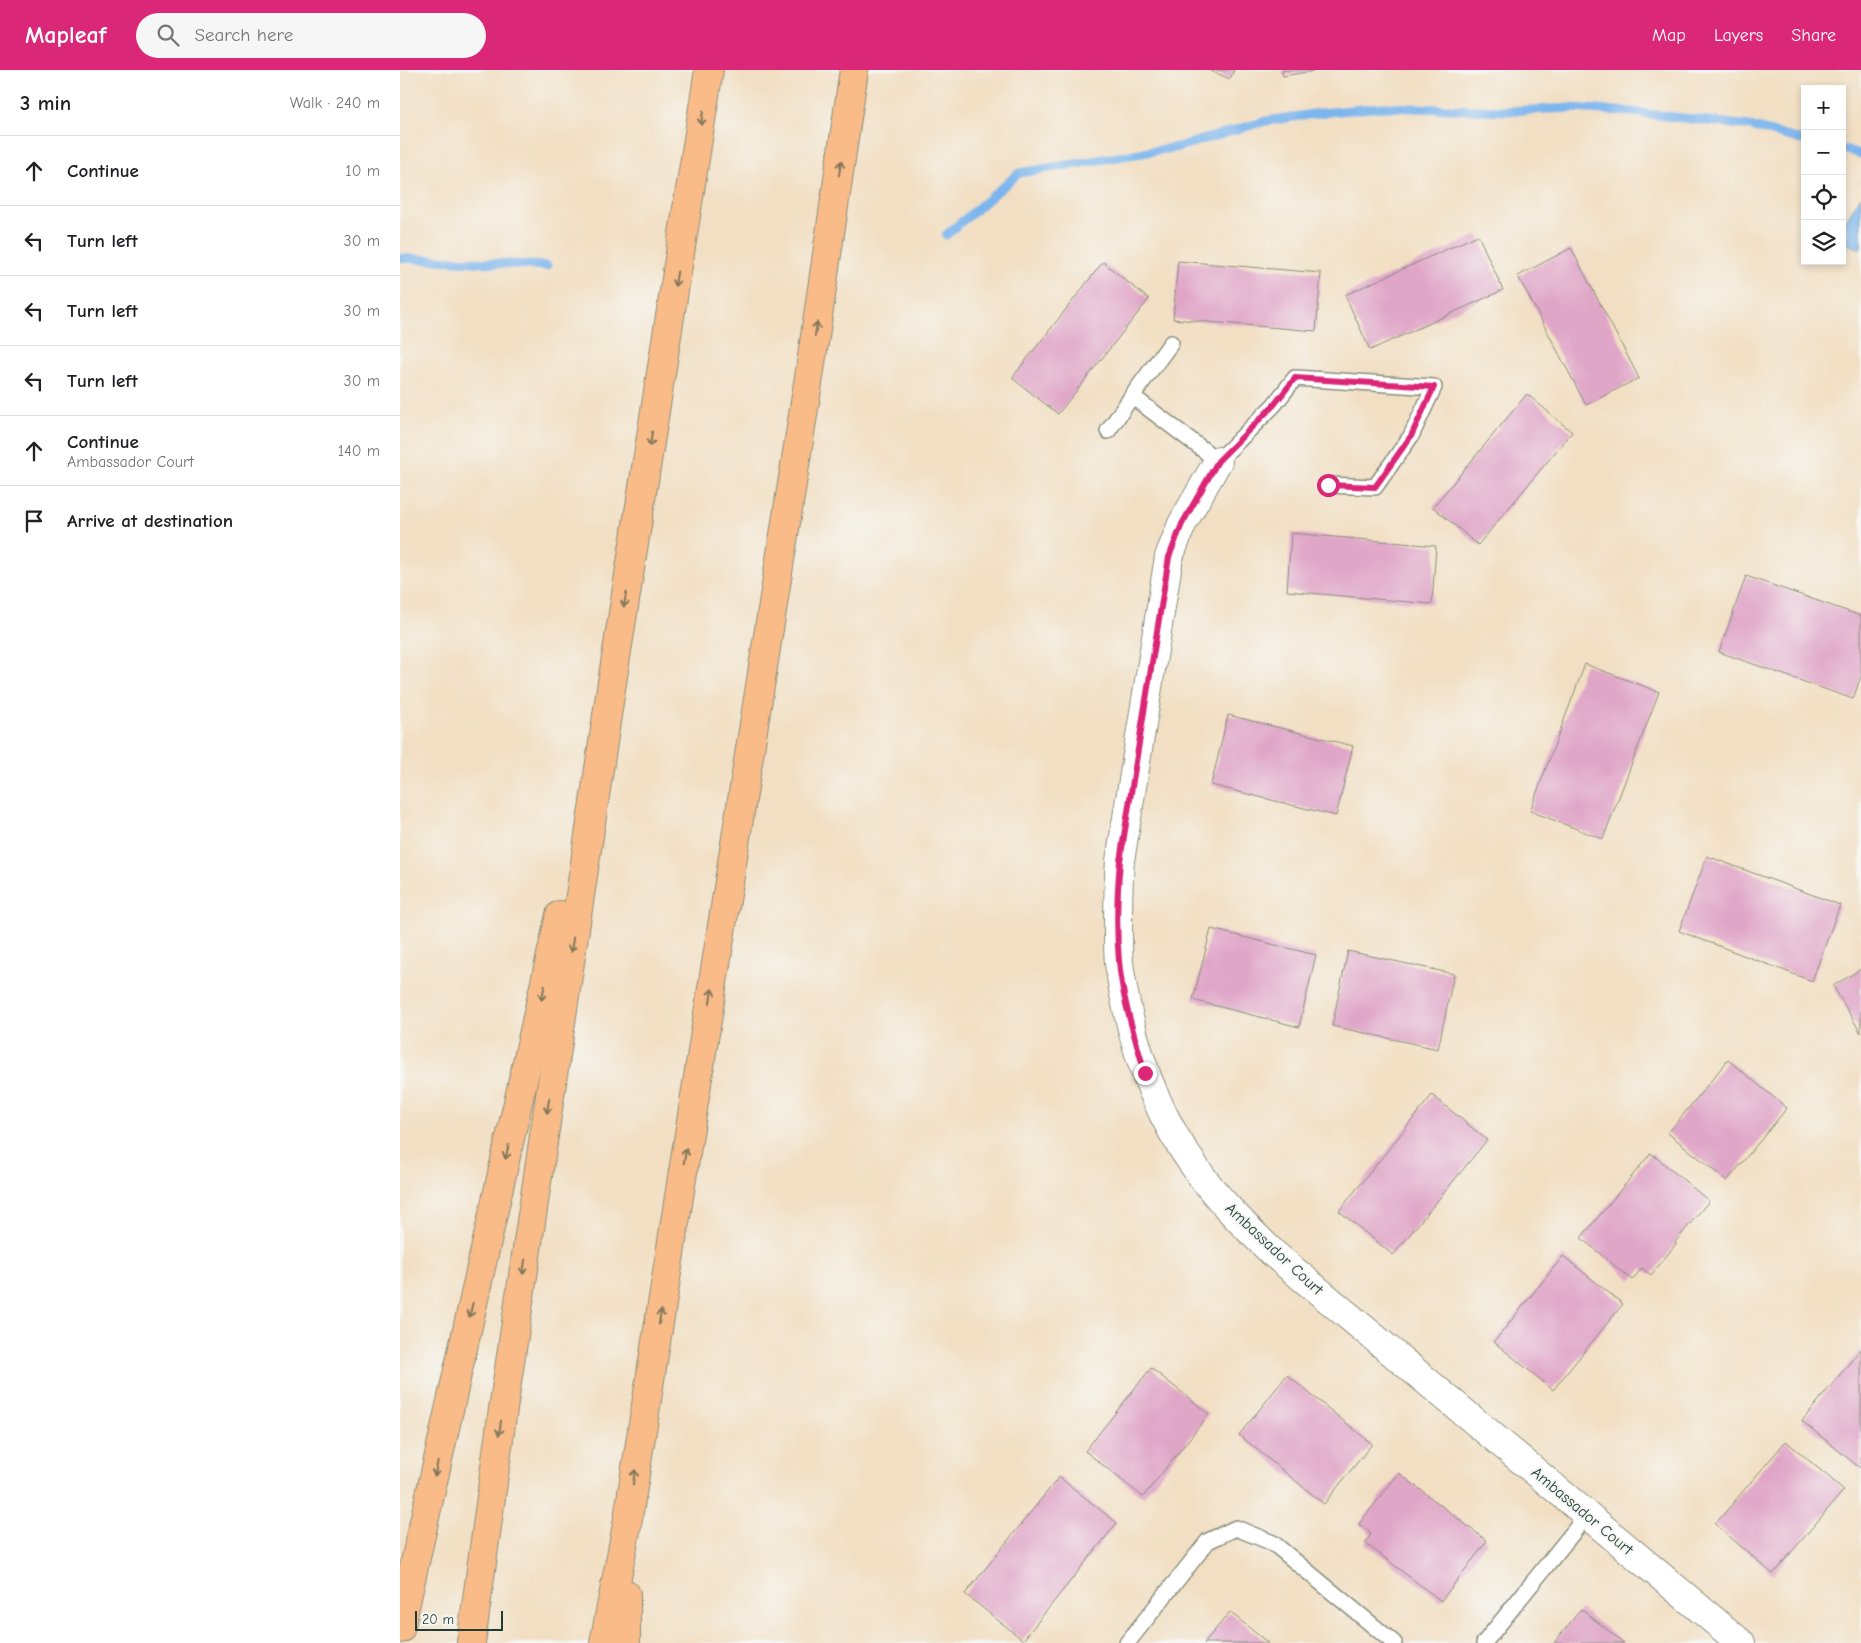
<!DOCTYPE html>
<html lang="en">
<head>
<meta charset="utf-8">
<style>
  :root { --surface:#fff; --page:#f6f6f6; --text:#202124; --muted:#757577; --line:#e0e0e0; --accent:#db2777 }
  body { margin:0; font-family:"Comic Neue",sans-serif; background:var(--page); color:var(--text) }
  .controls { position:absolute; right:15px; top:15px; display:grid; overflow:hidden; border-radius:0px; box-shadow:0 2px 8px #0003 }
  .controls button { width:45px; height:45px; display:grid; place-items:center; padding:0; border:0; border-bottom:1px solid var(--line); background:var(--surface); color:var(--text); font:25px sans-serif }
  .scale { position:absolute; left:15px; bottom:12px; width:88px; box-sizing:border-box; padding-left:5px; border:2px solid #1f3d34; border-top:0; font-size:14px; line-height:18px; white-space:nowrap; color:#1f3d34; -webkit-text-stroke:4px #f6f6f2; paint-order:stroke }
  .stop { position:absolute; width:15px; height:15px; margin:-11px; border:4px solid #db2777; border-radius:50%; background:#fff }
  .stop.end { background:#db2777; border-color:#fff; box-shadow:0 1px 5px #0008 }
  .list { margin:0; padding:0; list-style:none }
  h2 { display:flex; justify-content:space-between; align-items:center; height:65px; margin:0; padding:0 20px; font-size:21px }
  h2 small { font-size:16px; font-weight:400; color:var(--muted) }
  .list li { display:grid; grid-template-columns:32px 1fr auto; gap:15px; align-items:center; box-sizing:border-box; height:70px; padding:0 20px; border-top:1px solid var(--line) }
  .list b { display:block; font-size:19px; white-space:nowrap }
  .list p { margin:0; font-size:16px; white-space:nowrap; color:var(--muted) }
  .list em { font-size:16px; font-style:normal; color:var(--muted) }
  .icon { flex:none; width:28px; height:28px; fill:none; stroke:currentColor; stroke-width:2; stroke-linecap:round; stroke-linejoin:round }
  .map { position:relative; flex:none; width:1461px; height:1573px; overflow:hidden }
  header { display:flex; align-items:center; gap:30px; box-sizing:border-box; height:70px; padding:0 25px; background:var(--accent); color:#fff }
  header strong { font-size:24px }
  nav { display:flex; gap:28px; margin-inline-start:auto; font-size:18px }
  .search { width:350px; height:45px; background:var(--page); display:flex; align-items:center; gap:12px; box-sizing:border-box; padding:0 18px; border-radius:28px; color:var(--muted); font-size:19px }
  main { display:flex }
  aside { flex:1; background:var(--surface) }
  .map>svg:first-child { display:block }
  .water { fill:#7cb5ed; stroke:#4e7990 }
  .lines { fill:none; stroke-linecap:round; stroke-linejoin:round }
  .stream { stroke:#7cb5ed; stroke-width:9 }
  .building { fill:#e0a6c8 }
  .service-casing { stroke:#888e7c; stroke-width:18 }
  .minor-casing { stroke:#888e7c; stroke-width:30 }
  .motorway-casing { stroke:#888e7c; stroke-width:30 }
  .service { stroke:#fff; stroke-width:15 }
  .minor { stroke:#fff; stroke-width:28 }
  .motorway { stroke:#f9bc89; stroke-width:28 }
  .oneway { stroke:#81765a }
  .route { stroke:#db2777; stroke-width:6 }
  .labels { text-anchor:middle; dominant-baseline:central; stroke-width:4; stroke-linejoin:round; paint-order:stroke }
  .street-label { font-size:16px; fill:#1f3d34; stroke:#f6f6f2 }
</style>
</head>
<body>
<header>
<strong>Mapleaf</strong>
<div class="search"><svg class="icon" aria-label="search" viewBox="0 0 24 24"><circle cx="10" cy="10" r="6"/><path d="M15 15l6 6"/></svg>Search here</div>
<nav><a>Map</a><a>Layers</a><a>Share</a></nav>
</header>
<main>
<aside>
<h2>3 min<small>Walk · 240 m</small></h2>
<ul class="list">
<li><svg class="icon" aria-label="ahead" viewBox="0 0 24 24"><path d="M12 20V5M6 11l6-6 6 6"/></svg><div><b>Continue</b></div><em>10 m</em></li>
<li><svg class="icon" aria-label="left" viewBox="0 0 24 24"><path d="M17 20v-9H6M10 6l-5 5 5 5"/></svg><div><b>Turn left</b></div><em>30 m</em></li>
<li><svg class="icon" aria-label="left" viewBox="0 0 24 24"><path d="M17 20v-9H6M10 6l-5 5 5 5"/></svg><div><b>Turn left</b></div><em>30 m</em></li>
<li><svg class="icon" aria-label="left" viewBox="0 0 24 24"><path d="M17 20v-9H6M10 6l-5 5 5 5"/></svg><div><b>Turn left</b></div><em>30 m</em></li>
<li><svg class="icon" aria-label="ahead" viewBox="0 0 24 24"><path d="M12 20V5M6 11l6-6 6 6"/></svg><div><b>Continue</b><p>Ambassador Court</p></div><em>140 m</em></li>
<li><svg class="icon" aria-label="arrive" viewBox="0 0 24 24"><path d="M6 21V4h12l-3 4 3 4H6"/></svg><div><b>Arrive at destination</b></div></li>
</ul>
</aside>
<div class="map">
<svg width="1461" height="1573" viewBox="0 0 1461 1573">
  <rect width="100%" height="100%" fill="#f6f6f2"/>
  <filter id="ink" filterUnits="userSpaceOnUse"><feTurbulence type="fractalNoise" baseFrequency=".02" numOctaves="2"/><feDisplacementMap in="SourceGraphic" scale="10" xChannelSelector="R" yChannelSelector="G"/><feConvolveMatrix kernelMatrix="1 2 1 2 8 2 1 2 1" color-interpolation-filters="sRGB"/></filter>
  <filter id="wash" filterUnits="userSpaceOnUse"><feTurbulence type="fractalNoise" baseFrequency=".0096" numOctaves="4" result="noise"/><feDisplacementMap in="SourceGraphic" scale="20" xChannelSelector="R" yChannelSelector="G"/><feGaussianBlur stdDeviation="1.12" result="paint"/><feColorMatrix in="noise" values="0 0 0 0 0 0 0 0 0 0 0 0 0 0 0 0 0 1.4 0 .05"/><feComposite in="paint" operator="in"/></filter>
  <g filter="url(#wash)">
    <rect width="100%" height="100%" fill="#f2dfc3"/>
    <!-- water -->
    <polygon class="water" points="1461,126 1461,179 1442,172 1442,156"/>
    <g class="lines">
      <!-- stream -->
      <g class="stream">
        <polyline points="1442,79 1461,84"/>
        <polyline points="546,165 619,103 778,77 866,51 920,43 982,37 1108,41 1171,38 1232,42 1350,56 1405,71"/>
        <polyline points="0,188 147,196"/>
      </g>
    </g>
    <g id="blocks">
      <!-- building -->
      <g class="building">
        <polygon points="809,0 834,0 830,9"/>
        <polygon points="882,0 913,0 913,1 883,6"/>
        <polygon points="1078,165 1103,220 970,280 945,225"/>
        <polygon points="1171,178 1239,308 1186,335 1118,206"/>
        <polygon points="778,191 921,203 916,261 773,249"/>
        <polygon points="703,192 749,229 658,344 612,308"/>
        <polygon points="1127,324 1172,362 1078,475 1033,437"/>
        <polygon points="891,463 1036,476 1032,534 887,521"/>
        <polygon points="1346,506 1461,546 1461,606 1453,629 1319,582"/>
        <polygon points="1185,594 1259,622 1203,769 1130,741"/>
        <polygon points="828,645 953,676 936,746 811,715"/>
        <polygon points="1307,786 1440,835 1412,911 1279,861"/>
        <polygon points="811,859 916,885 899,957 793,930"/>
        <polygon points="948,881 1054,904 1038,979 932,956"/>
        <polygon points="1461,899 1461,963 1433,916"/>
        <polygon points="1328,990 1387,1038 1327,1111 1268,1063"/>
        <polygon points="1032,1025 1087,1070 993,1185 939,1141"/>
        <polygon points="1251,1083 1309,1131 1275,1172 1276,1174 1251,1205 1242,1198 1232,1210 1181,1168"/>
        <polygon points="1163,1186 1223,1234 1153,1320 1094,1272"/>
        <polygon points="1461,1279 1461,1397 1460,1398 1402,1351"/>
        <polygon points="751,1298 809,1344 743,1427 685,1381"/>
        <polygon points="887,1305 972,1374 924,1434 839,1365"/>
        <polygon points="1386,1371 1444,1420 1373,1504 1315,1454"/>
        <polygon points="999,1403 1087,1471 1041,1531 965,1473 971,1464 959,1454"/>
        <polygon points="659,1407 717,1453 623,1570 565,1524"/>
        <polygon points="1181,1539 1224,1573 1154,1573"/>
        <polygon points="830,1542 868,1573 804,1573"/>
      </g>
    </g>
  </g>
  <g filter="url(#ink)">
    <use href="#blocks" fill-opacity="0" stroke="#888e7c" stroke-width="1"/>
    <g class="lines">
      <!-- service casing -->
      <g class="service-casing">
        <g id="service">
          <polyline points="732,326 771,273"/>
          <polyline points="708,361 732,326 818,391 874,335 895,308 1034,317 1011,366 975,417 928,415"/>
          <polyline points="727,1573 808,1471 836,1458 873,1473 994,1573"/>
          <polyline points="1084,1573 1187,1445"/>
        </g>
      </g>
      <!-- minor casing -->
      <g class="minor-casing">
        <path id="minor" d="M 818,391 L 782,454 L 769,487 L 720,791 C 718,815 718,839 718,863 C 718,873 718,883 719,893 C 729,966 753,1040 797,1100 C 819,1131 846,1157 874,1184 L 1341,1573"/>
      </g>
      <!-- motorway casing -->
      <g class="motorway-casing">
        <g id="motorway">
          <polyline points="0,1559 160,845"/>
          <polyline points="71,1573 103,1339 211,619 309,0"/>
          <polyline points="204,1573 227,1455 409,307 454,0"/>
          <polyline points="226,1573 226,1524"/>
        </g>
      </g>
      <!-- service -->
      <use href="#service" class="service"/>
      <!-- minor -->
      <use href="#minor" class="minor"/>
      <!-- motorway -->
      <use href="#motorway" class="motorway"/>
    </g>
    <!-- one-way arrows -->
    <defs><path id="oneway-shaft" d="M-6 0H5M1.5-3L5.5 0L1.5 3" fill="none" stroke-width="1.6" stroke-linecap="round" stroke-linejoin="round" transform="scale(1.25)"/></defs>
    <g class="oneway">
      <use href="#oneway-shaft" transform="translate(302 48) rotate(99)"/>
      <use href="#oneway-shaft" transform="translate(440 98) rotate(-82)"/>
      <use href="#oneway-shaft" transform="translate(276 209) rotate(99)"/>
      <use href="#oneway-shaft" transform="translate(416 259) rotate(-82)"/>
      <use href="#oneway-shaft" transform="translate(251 369) rotate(99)"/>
      <use href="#oneway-shaft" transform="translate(225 530) rotate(99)"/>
      <use href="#oneway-shaft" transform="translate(172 875) rotate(99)"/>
      <use href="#oneway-shaft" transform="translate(143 923) rotate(103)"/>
      <use href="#oneway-shaft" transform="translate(311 926) rotate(-81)"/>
      <use href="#oneway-shaft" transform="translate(148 1036) rotate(99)"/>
      <use href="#oneway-shaft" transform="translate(107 1082) rotate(103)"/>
      <use href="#oneway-shaft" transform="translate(285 1086) rotate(-81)"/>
      <use href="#oneway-shaft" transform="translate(124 1197) rotate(99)"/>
      <use href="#oneway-shaft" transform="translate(71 1240) rotate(103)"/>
      <use href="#oneway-shaft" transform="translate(260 1247) rotate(-81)"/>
      <use href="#oneway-shaft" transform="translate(100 1358) rotate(98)"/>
      <use href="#oneway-shaft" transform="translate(36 1399) rotate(103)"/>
      <use href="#oneway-shaft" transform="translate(234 1407) rotate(-81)"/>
    </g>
  </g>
  <g class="lines" filter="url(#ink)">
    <!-- route -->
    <path class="route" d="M 745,1003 C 735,967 722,929 719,891 C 716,858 717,824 720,791 L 769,487 L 782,454 L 818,391 L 874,335 L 895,308 L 1034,317 L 1011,366 L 975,417 L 928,415"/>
  </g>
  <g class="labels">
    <!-- street labels -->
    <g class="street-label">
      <text transform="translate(874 1179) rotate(43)">Ambassador Court</text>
      <text transform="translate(1182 1441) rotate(40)">Ambassador Court</text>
    </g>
  </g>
</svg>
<div class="controls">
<button>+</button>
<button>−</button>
<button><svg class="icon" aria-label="locate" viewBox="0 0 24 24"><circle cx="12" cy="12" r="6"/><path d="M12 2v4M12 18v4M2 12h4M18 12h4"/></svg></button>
<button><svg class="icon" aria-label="layers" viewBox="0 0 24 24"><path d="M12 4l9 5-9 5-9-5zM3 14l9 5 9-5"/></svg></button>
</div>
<div class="scale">20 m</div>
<div class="stop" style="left:928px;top:415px"></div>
<div class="stop end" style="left:745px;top:1003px"></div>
</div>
</main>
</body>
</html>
